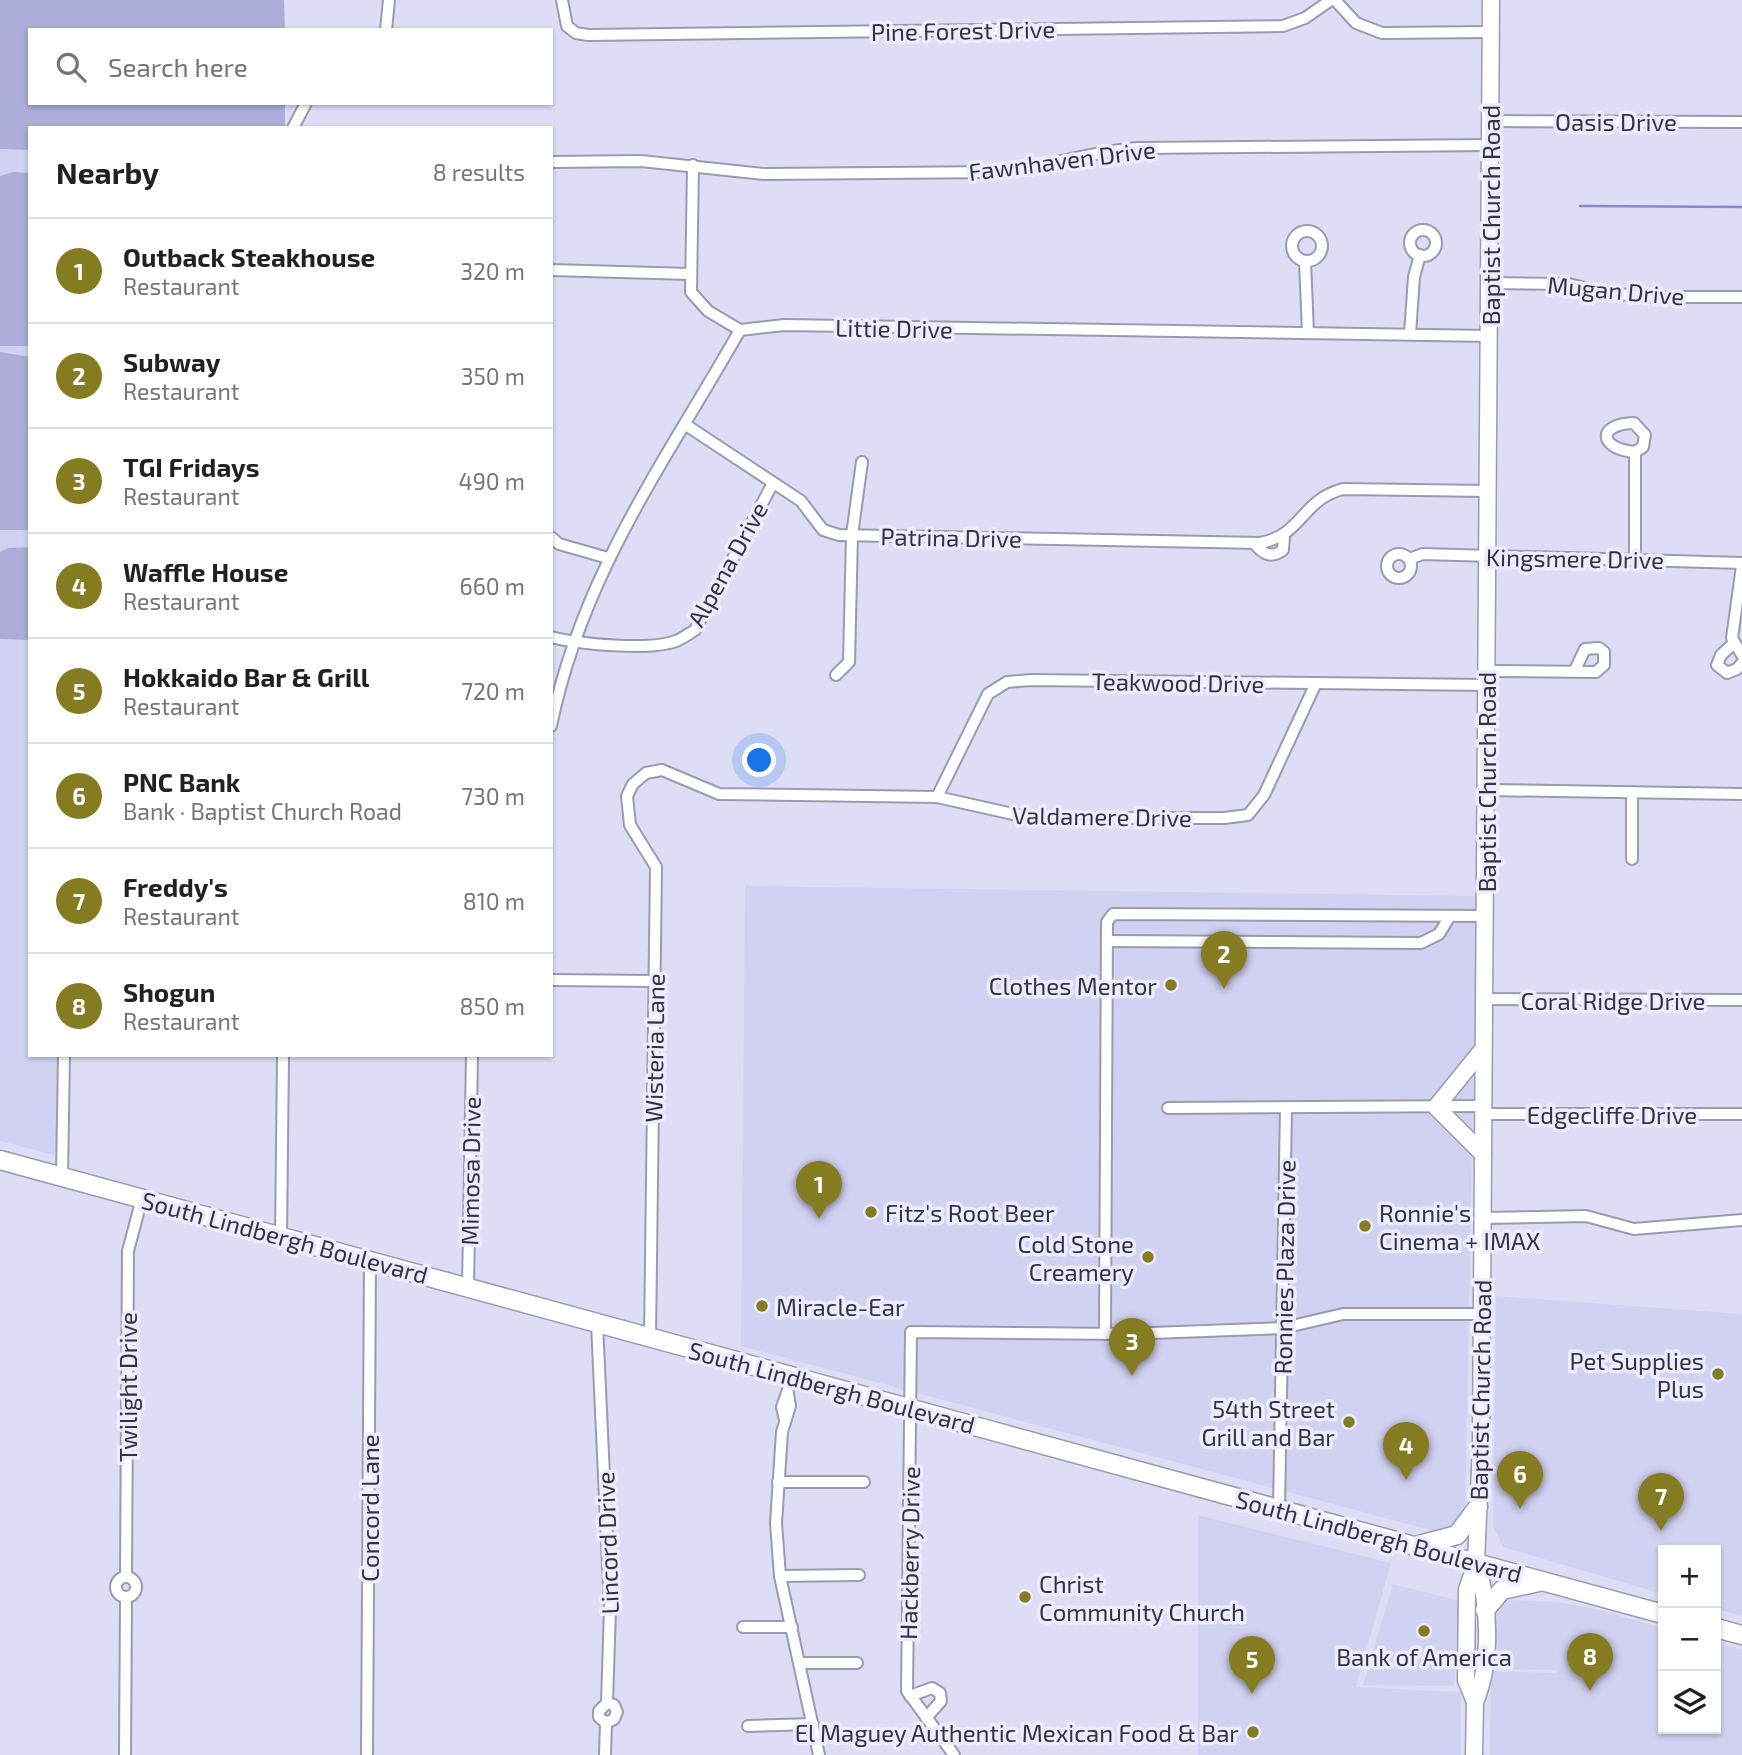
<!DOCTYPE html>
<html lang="en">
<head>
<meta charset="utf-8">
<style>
  :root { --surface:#fff; --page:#f6f6f6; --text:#202124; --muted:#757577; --line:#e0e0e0; --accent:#857c22 }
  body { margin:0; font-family:"Exo 2",sans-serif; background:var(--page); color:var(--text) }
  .controls { position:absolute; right:21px; bottom:21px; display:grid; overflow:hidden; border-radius:0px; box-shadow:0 2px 5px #0004 }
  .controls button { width:63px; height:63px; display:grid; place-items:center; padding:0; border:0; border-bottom:2px solid var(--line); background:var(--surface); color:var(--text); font:35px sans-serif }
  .you { position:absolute; left:760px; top:761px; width:24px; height:24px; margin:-18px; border:5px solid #fff; border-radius:50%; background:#1a73e8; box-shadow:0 0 0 10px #1a73e833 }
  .badge { display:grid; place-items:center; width:46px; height:46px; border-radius:50%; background:var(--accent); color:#fff; font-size:23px; font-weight:700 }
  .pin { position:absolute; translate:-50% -58px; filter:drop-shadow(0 2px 4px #0008) }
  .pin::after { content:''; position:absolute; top:37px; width:24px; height:21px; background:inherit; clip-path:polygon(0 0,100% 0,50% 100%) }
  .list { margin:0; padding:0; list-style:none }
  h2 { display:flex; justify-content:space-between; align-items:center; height:91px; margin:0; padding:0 28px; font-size:30px }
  h2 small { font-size:23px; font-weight:400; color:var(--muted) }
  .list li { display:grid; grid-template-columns:46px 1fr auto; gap:21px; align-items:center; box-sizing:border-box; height:105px; padding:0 28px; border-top:2px solid var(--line) }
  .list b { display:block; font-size:26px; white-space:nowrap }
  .list p { margin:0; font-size:23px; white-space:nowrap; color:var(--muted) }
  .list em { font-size:23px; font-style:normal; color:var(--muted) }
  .icon { flex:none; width:38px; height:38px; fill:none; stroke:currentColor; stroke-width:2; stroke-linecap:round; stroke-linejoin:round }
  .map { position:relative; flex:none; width:1742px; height:1755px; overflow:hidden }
  .search { position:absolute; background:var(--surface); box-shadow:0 2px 5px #0004; left:28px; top:28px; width:525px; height:77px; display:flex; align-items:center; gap:18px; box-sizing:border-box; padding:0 24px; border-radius:0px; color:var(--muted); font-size:26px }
  .panel { position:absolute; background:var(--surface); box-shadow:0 2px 5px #0004; left:28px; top:126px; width:525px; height:931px; border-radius:0px }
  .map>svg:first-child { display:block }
  .built { fill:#d1d2f1 }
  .green { fill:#acadd8 }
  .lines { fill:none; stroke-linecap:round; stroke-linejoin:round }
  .stream { stroke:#8888c9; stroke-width:2.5 }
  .street-casing { stroke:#999bb1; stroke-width:14 }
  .secondary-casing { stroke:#999bb1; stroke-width:19 }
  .primary-casing { stroke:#999bb1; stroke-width:21 }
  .street { stroke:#fff; stroke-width:10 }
  .secondary { stroke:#fff; stroke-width:16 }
  .primary { stroke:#fff; stroke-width:18 }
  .poi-dot { fill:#857c22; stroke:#ebecff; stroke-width:2.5 }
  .labels { text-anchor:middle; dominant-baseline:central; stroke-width:7; stroke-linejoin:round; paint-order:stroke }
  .street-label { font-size:24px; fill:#34343e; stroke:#ebecff }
  .poi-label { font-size:24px; fill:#34343e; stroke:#ebecff; text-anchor:end }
</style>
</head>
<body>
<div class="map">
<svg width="1742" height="1755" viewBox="0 0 1742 1755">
  <rect width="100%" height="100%" fill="#dddef6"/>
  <!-- built -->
  <g class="built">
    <polygon points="0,149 30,150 30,1055 59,1055 58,1148 54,1155 0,1141"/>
    <polygon points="745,886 1477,896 1465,1515 1461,1524 1445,1532 1434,1531 741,1346"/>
    <polygon points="1496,1296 1742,1314 1742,1616 1716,1609 1716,1550 1663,1550 1663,1594 1503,1547 1493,1526"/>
    <polygon points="1198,1515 1391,1563 1356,1687 1461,1692 1461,1755 1198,1755"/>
    <polygon points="1393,1584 1460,1601 1454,1686 1363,1685"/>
    <polygon points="1515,1600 1558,1602 1595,1609 1663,1628 1663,1729 1716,1729 1716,1642 1742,1650 1742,1755 1490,1755 1491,1671 1557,1673 1556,1670 1494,1669 1495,1604"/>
  </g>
  <!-- green -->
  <g class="green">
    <polygon points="0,0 284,0 285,30 30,30 30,103 285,103 285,128 30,128 30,150 0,149"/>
    <polygon points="14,172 30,173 30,346 0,346 0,176"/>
    <polygon points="0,352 30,357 30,530 0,530"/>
    <polygon points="30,547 30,640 0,639 0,552 8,548"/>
  </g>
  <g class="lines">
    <!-- stream -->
    <polyline class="stream" points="1580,206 1742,207"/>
    <!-- street casing -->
    <g class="street-casing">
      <g id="street">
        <polyline points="562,0 567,26 576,33 588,35 1283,26 1305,18 1331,0"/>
        <polyline points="1335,0 1356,23 1382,33 1491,32"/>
        <polyline points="386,30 389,0"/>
        <polyline points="1490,121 1742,122"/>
        <polyline points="293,128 306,103"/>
        <path d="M 551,162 L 641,161 L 764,174 L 1001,172 C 1047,167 1092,151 1139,148 L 1490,145"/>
        <polyline points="693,165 691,292 708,311 740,330"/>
        <circle cx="1423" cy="243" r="13"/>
        <circle cx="1307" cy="246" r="15"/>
        <polyline points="1305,261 1308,333"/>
        <polyline points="551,270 690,274"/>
        <polyline points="1490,283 1569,284 1600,292 1646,297 1742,297"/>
        <polyline points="1410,334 1414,277 1420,255"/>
        <path d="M 686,425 L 801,501 L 823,530 L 839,535 L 1260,543 C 1303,535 1301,500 1343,489 L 1488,491"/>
        <path d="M 1635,452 C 1599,449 1596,424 1634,423 L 1645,435 L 1643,447 L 1635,452 L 1635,559"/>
        <polyline points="551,537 559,544 608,558"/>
        <path d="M 1254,543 C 1263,554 1271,559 1283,550 L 1284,536"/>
        <circle cx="1399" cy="566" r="12"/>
        <polyline points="1409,559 1423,554 1742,563"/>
        <polyline points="1742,566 1732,638 1742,655"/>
        <path d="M 551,637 C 578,644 650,651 676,641 C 682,639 688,634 695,630 L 773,483"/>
        <polyline points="1734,643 1721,655 1717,665 1727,673 1737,669 1742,663"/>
        <polyline points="1487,671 1596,672 1604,665 1604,652 1599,648 1585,649 1575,670"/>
        <polyline points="836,675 849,662 852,535 862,462"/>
        <path d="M 551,726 C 582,574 665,462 740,330 L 784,325 L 1489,336"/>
        <polyline points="1486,790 1742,794"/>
        <polyline points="937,797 988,694 1007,682 1031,680 1487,685"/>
        <polyline points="1632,859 1632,792"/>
        <polyline points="1107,941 1421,943 1439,934 1450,916"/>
        <polyline points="551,980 654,981"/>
        <polyline points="1484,999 1742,1000"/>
        <polyline points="1168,1108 1482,1106"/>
        <polyline points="1483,1114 1742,1114"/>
        <polyline points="62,1177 64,1055"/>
        <polyline points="1483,1218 1586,1216 1634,1229 1742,1220"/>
        <polyline points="281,1236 283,1055"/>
        <polyline points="468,1287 472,1055"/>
        <polyline points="597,1323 610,1608 607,1703 599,1711 599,1717 606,1723"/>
        <polyline points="1105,1334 1107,922 1113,914 1485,916"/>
        <polyline points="650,1338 656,867 630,825 627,796 633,784 646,773 662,770 719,794 937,797 1031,818 1224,818 1248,815 1264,795 1316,683"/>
        <polyline points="788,1394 790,1406 782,1432 776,1523 780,1576 819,1755"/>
        <polyline points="785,1420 782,1407 789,1387"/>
        <polyline points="778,1482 864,1482"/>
        <polyline points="1279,1509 1286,1108"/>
        <polyline points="780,1576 859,1575"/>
        <circle cx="126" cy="1587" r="10"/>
        <polyline points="126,1577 128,1251 142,1198"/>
        <polyline points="743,1627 792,1627"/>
        <polyline points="800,1663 857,1663"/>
        <polyline points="910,1696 932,1688 940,1693 941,1701 926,1718"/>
        <polyline points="606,1723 614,1719 617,1712 614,1705 607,1703"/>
        <polyline points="748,1726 813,1724"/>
        <polyline points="125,1755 126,1598"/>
        <polyline points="367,1755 370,1260"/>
        <polyline points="605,1755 606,1723"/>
        <polyline points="954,1755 907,1691 911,1332 1125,1334 1283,1328 1343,1314 1482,1314"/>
      </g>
    </g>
    <!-- secondary casing -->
    <g class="secondary-casing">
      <g id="secondary">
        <polyline points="1483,1154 1436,1107 1483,1049"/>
        <path d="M 1475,1702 C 1492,1662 1490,1604 1476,1563"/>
        <polyline points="1474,1755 1475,1702 1466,1680 1467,1590 1476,1563 1481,1446 1491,0"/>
      </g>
    </g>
    <!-- primary casing -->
    <g class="primary-casing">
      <g id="primary">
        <polyline points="0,1160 1663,1614"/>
        <polyline points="1419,1545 1457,1535 1478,1507"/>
        <polyline points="1485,1610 1502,1590 1539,1582"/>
        <polyline points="1716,1628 1742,1635"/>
      </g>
    </g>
    <!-- street -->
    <use href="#street" class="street"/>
    <!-- secondary -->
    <use href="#secondary" class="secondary"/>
    <!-- primary -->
    <use href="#primary" class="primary"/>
  </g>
  <!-- markers -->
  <g class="poi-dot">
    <circle cx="1171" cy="985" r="7"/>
    <circle cx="871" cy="1212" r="7"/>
    <circle cx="1365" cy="1226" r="7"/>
    <circle cx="1148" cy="1257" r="7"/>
    <circle cx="762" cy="1306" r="7"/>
    <circle cx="1718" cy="1374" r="7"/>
    <circle cx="1349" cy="1422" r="7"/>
    <circle cx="1025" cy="1597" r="7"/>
    <circle cx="1424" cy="1631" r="7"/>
    <circle cx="1253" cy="1732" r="7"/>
  </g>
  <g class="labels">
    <!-- street labels -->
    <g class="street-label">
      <text transform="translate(963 30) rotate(-1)">Pine Forest Drive</text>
      <text x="1616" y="121">Oasis Drive</text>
      <text transform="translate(1062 160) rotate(-7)">Fawnhaven Drive</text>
      <text transform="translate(1490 215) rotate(-90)">Baptist Church Road</text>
      <text transform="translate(1616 290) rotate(5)">Mugan Drive</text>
      <text transform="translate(894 328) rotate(1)">Littie Drive</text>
      <text transform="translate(951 537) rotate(1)">Patrina Drive</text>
      <text transform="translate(1575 558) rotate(1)">Kingsmere Drive</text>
      <text transform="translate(727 564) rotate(-61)">Alpena Drive</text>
      <text transform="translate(1178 682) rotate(1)">Teakwood Drive</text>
      <text transform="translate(1486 782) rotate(-90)">Baptist Church Road</text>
      <text transform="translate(1102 816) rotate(1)">Valdamere Drive</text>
      <text x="1613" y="1000">Coral Ridge Drive</text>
      <text transform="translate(654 1048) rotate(-89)">Wisteria Lane</text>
      <text x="1612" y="1114">Edgecliffe Drive</text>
      <text transform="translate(470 1171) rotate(-89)">Mimosa Drive</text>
      <text transform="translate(285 1237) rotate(15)">South Lindbergh Boulevard</text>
      <text transform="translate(1284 1267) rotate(-89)">Ronnies Plaza Drive</text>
      <text transform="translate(127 1387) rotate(-90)">Twilight Drive</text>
      <text transform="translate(832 1387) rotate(15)">South Lindbergh Boulevard</text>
      <text transform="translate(1480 1390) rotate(-89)">Baptist Church Road</text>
      <text transform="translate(369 1508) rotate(-90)">Concord Lane</text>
      <text transform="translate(1379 1536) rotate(15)">South Lindbergh Boulevard</text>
      <text transform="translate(607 1543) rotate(-92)">Lincord Drive</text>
      <text transform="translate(909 1553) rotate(-89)">Hackberry Drive</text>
    </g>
    <!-- poi labels -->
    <g class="poi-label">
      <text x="1157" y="985">Clothes Mentor</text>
      <text x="885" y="1212" text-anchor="start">Fitz's Root Beer</text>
      <text x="1379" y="1212" text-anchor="start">Ronnie's<tspan x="1379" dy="28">Cinema + IMAX</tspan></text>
      <text x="1134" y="1243">Cold Stone<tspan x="1134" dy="28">Creamery</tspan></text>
      <text x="776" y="1306" text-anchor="start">Miracle-Ear</text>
      <text x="1704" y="1360">Pet Supplies<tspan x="1704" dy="28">Plus</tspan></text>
      <text x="1335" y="1408">54th Street<tspan x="1335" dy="28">Grill and Bar</tspan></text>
      <text x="1039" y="1583" text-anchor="start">Christ<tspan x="1039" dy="28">Community Church</tspan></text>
      <text x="1424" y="1656" text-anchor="middle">Bank of America</text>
      <text x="1239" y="1732">El Maguey Authentic Mexican Food &amp; Bar</text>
    </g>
  </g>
</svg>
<div class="controls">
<button>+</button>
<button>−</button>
<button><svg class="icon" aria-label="layers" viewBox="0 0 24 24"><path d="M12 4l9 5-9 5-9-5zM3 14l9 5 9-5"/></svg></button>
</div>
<div class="you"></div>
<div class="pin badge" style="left:819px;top:1219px">1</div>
<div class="pin badge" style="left:1224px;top:989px">2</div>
<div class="pin badge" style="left:1132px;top:1376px">3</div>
<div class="pin badge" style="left:1406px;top:1480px">4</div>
<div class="pin badge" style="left:1252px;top:1694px">5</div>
<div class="pin badge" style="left:1520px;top:1509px">6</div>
<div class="pin badge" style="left:1661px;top:1531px">7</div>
<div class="pin badge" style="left:1590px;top:1691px">8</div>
<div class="search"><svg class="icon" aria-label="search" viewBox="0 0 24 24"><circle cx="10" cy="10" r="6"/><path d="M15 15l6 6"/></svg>Search here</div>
<section class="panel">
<h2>Nearby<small>8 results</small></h2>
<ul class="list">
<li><span class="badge">1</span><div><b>Outback Steakhouse</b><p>Restaurant</p></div><em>320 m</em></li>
<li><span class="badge">2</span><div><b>Subway</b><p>Restaurant</p></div><em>350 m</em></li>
<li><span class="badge">3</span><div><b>TGI Fridays</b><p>Restaurant</p></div><em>490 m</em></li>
<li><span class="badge">4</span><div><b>Waffle House</b><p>Restaurant</p></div><em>660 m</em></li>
<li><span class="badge">5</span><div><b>Hokkaido Bar &amp; Grill</b><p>Restaurant</p></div><em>720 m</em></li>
<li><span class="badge">6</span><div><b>PNC Bank</b><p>Bank · Baptist Church Road</p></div><em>730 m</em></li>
<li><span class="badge">7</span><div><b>Freddy's</b><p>Restaurant</p></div><em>810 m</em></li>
<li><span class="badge">8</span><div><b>Shogun</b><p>Restaurant</p></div><em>850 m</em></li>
</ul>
</section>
</div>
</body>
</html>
